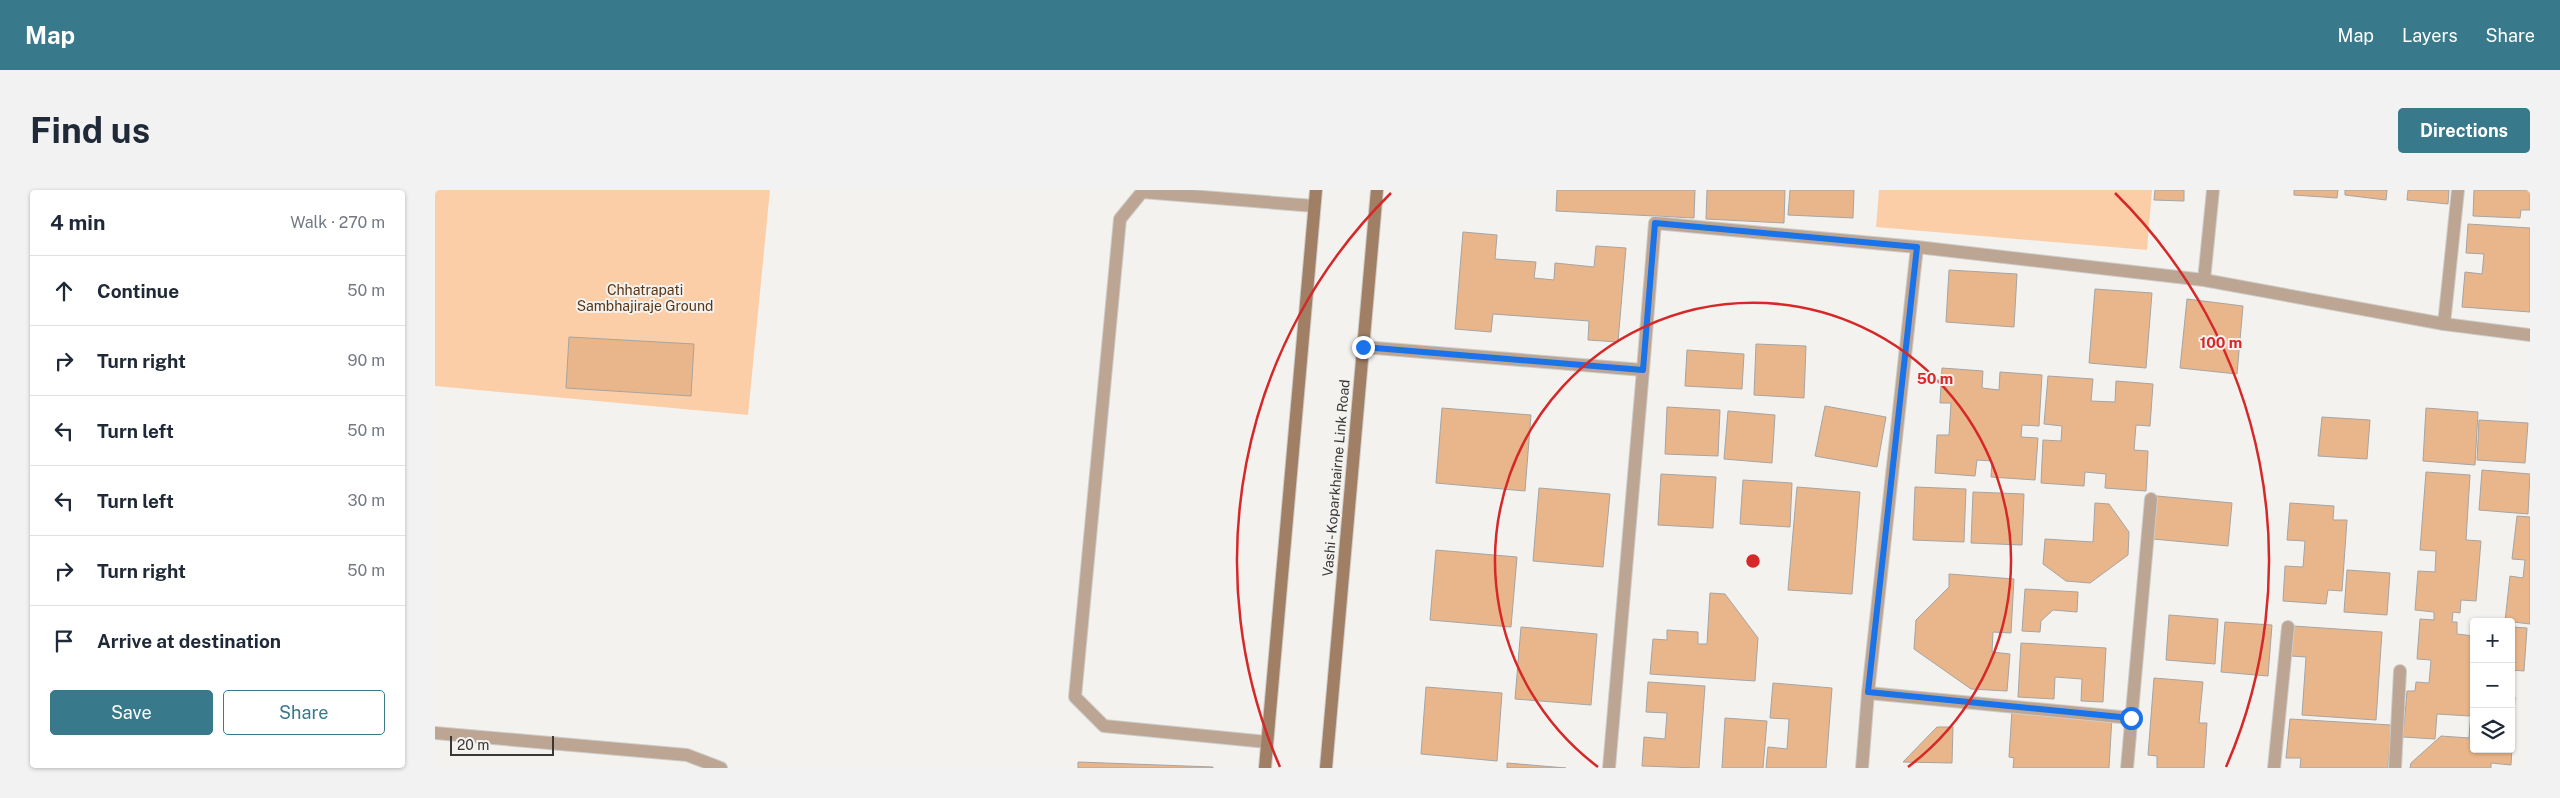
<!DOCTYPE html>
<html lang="en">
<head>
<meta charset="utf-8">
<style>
  :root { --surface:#fff; --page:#f2f2f3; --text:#1f2937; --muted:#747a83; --line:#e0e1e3; --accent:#387a8b }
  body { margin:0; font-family:"Public Sans",sans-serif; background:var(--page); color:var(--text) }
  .controls { position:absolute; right:15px; bottom:15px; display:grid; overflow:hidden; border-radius:5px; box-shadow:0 1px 4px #0004 }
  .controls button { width:45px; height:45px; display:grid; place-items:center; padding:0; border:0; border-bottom:1px solid var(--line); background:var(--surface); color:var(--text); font:25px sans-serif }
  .scale { position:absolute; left:15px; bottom:12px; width:104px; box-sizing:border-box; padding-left:5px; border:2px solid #393837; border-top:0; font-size:14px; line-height:18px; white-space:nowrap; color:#393837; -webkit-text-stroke:4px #f4f2ef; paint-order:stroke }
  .stop { position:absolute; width:15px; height:15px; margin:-11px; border:4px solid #1a73e8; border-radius:50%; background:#fff }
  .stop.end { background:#1a73e8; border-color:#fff; box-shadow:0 1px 5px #0008 }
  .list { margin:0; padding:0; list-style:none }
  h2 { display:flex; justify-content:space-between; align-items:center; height:65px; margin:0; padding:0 20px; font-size:21px }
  h2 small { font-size:16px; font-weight:400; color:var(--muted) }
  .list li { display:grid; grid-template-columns:32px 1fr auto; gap:15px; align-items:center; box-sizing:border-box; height:70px; padding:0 20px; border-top:1px solid var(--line) }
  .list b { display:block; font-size:19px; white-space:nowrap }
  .list em { font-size:16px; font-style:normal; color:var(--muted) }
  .actions { display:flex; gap:10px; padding:15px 20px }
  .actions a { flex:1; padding:11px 0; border:1px solid var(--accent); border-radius:5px; text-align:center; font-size:18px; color:var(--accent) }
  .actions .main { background:var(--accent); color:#fff }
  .icon { flex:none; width:28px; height:28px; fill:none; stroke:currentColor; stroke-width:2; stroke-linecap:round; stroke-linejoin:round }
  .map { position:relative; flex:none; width:2095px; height:578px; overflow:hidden; border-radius:5px }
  header { display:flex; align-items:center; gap:30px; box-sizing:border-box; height:70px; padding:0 25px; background:var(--accent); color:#fff }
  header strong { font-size:24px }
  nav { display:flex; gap:28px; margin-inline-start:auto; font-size:18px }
  .intro { display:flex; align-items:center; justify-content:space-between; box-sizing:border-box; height:120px; padding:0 30px }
  h1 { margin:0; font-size:35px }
  .button { padding:12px 22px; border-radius:5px; background:var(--accent); color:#fff; font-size:18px; font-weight:700 }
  main { display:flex; gap:30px; padding:0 30px }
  aside { flex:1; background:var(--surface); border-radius:5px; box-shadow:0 1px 4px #0004 }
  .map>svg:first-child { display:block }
  .green { fill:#fccea8 }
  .building { fill:#e9b68b; stroke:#a6a4a2 }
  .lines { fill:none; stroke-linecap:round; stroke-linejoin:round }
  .street-casing { stroke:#cfcdca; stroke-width:14 }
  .secondary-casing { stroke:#cfcdca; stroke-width:14 }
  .street { stroke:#bca593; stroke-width:12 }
  .secondary { stroke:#a07f64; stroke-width:12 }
  .route { stroke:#1a73e8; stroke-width:6 }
  .ring { fill:none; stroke:#d62828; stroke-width:2.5 }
  .labels { text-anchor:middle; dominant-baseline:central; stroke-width:4; stroke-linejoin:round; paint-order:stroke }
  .park-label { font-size:14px; fill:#583515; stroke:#f4f2ef }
  .street-label { font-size:14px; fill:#393837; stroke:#f4f2ef }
  .centre { fill:#d62828; stroke:#f4f2ef; stroke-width:2.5 }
  .ring-label { font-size:15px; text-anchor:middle; font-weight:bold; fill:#d62828; stroke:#f4f2ef; stroke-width:4; stroke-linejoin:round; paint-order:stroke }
</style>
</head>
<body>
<header>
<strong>Map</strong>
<nav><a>Map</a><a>Layers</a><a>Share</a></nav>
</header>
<div class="intro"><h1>Find us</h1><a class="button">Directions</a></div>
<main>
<aside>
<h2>4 min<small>Walk · 270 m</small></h2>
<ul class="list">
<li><svg class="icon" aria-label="ahead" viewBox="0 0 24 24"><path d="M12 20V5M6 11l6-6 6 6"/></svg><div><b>Continue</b></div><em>50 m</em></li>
<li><svg class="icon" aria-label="right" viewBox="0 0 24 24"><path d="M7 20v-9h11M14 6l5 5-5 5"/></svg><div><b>Turn right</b></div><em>90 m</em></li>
<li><svg class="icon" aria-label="left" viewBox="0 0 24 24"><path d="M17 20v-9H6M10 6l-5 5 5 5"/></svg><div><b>Turn left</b></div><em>50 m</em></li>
<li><svg class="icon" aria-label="left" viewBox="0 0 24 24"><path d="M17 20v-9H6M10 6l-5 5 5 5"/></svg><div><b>Turn left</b></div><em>30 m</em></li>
<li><svg class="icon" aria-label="right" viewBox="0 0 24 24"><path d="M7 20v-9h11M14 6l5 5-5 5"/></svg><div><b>Turn right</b></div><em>50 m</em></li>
<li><svg class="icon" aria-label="arrive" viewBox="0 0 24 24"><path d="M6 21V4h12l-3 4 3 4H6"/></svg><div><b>Arrive at destination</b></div></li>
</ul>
<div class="actions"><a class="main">Save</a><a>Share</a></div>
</aside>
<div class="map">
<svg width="2095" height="578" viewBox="0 0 2095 578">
  <rect width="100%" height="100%" fill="#f4f2ef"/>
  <!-- green -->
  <g class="green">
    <polygon points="0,0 335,0 313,225 0,196"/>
    <polygon points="1444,0 1717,0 1712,60 1441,37"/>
  </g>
  <!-- building -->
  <g class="building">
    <polygon points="1122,0 1260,0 1259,28 1121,21"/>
    <polygon points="1272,0 1350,0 1349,33 1271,29"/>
    <polygon points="1355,0 1419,0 1418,28 1353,25"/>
    <polygon points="1720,0 1749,0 1749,11 1719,10"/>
    <polygon points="1859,0 1903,0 1902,8 1859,5"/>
    <polygon points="1910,0 1952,0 1951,10 1910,5"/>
    <polygon points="1973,0 2014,0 2013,14 1972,10"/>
    <polygon points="2039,0 2095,0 2095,20 2086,20 2085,28 2038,26"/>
    <polygon points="2033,34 2095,38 2095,122 2027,117 2030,82 2047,84 2049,64 2031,63"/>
    <polygon points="1028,42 1062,45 1060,69 1101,72 1099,88 1119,90 1120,73 1159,77 1161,56 1191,58 1183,152 1153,150 1154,131 1058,124 1056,142 1020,139"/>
    <polygon points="1514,80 1582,84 1579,137 1511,132"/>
    <polygon points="1660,99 1717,103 1711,178 1654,173"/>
    <polygon points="1752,109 1808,116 1802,184 1745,178"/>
    <polygon points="134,147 259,154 256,206 131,198"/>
    <polygon points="1321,154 1371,156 1369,208 1319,205"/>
    <polygon points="1252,160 1309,164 1307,199 1250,196"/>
    <polygon points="1507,178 1548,181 1547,198 1564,200 1565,182 1607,185 1604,236 1587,235 1586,247 1603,248 1600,290 1556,287 1557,271 1542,270 1540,286 1500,283 1502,245 1514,245 1516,213 1505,213"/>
    <polygon points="1613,186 1658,189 1656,211 1680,212 1681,191 1718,194 1715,236 1701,235 1699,260 1713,261 1711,301 1670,298 1671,284 1650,282 1649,296 1606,293 1608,250 1626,251 1627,236 1609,234"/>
    <polygon points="1390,216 1451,227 1442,277 1380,266"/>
    <polygon points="1232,217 1285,220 1283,266 1230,264"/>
    <polygon points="1007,218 1096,225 1090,301 1001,293"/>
    <polygon points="1991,218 2043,222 2040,275 1988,271"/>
    <polygon points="1293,221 1340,225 1337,273 1289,269"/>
    <polygon points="1887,227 1935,230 1932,269 1883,266"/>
    <polygon points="2044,230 2093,233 2090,273 2042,270"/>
    <polygon points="2047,280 2095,284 2093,324 2044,320"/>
    <polygon points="1991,282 2035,285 2031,350 2046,351 2041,411 2026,410 2025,423 2018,422 2017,432 2022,432 2022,444 2039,446 2039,492 2035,526 2002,524 2000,549 1968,547 1972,501 1980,501 1981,492 1994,493 1996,470 1982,469 1985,429 1999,430 1999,422 1980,420 1983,381 2000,382 2001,361 1985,360"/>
    <polygon points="1226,284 1281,287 1278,338 1223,335"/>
    <polygon points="1308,290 1357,293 1355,337 1305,334"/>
    <polygon points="1362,297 1425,302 1417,404 1353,400"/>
    <polygon points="1480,297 1531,299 1529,352 1478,350"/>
    <polygon points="1104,298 1175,304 1168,377 1098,371"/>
    <polygon points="1538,302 1589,304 1587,355 1536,353"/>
    <polygon points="1722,306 1797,313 1793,356 1718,349"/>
    <polygon points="1660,313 1674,314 1694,342 1693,365 1655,393 1631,391 1608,374 1610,349 1658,352"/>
    <polygon points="1855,313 1899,316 1898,330 1912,330 1907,401 1893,400 1891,414 1848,411 1850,376 1868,377 1870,351 1852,350"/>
    <polygon points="2082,326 2095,327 2095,434 2070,431 2075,386 2088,388 2090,370 2077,369"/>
    <polygon points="1001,360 1082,367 1076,437 995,430"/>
    <polygon points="1912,380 1955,383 1952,425 1909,422"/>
    <polygon points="1514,384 1579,389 1576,443 1558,442 1557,462 1575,464 1572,501 1536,499 1479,459 1481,430 1514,397"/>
    <polygon points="1590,399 1643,402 1642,422 1618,420 1606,431 1605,442 1587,441"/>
    <polygon points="1275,403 1290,404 1323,448 1320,491 1215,484 1218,449 1232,450 1232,440 1263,442 1263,454 1272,454"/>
    <polygon points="1734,425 1783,429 1780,474 1731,470"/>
    <polygon points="1790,432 1837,435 1833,486 1786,482"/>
    <polygon points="1858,436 1947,442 1941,530 1867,525 1871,467 1856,466"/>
    <polygon points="1086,437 1162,444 1156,515 1080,509"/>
    <polygon points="2076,437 2092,438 2089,481 2076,480"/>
    <polygon points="1586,453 1671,458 1668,512 1646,511 1647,489 1620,487 1619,509 1583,507"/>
    <polygon points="1719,488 1768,492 1764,533 1772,533 1769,578 1722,578 1722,566 1713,565"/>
    <polygon points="1213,492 1270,496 1264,578 1207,576 1209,547 1230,549 1232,523 1211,522"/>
    <polygon points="1338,493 1397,498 1391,578 1331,578 1333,557 1352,559 1354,529 1335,528"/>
    <polygon points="991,497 1067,503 1062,571 986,564"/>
    <polygon points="2037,504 2039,559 2076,559 2076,506 2080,507 2076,575 2056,573 2056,578 1975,578 1976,573 2006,546 2034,548"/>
    <polygon points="1577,520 1677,527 1674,578 1578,578 1579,568 1574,567"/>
    <polygon points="1290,528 1332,531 1328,578 1287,578"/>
    <polygon points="1855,529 1956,535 1953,578 1865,578 1866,568 1851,568"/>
    <polygon points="1502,537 1518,537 1517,573 1468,572"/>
    <polygon points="643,572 778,577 778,578 643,578"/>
    <polygon points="1072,573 1131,578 1072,578"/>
  </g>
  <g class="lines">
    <!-- street casing -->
    <g class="street-casing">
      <g id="street">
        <polyline points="1769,90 1778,0"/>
        <polyline points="2009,134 2023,0"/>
        <polyline points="928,157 1208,180 1174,578"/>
        <polyline points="1208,180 1220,33 1482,57 1769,90 2009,134 2095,145"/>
        <polyline points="1433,503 1696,528"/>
        <polyline points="0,543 252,565 286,578"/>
        <polyline points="832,552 669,536 640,507 685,29 707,2 879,16"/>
        <polyline points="1427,578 1433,503 1482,57"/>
        <polyline points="1692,578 1716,309"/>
        <polyline points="1839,578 1853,437"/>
        <polyline points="1960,578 1965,481"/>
      </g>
    </g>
    <!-- secondary casing -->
    <g class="secondary-casing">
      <g id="secondary">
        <polyline points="830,578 881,0"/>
        <polyline points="891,578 942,0"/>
      </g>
    </g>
    <!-- street -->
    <use href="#street" class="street"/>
    <!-- secondary -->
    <use href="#secondary" class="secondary"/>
  </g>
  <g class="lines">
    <!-- route -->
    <polyline class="route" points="928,157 1208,180 1220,33 1482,57 1433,502 1696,528"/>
  </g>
  <!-- distance rings -->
  <g class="ring">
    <path d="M1163 577A258 258 0 1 1 1473 577"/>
    <path d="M845 577A516 516 0 0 1 956 3M1680 3A516 516 0 0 1 1791 577"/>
  </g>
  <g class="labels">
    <!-- park labels -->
    <g class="park-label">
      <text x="210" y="100">Chhatrapati<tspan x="210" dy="16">Sambhajiraje Ground</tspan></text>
    </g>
    <!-- street labels -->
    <g class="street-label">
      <text transform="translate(901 288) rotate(-85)">Vashi - Koparkhairne Link Road</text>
    </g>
  </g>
  <circle cx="1318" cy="371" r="8" class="centre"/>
  <g class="ring-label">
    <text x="1786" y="158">100 m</text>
    <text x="1500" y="194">50 m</text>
  </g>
</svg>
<div class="controls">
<button>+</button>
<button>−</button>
<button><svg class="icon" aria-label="layers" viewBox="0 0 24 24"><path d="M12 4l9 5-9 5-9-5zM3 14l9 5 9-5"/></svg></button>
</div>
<div class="scale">20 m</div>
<div class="stop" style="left:1696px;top:528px"></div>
<div class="stop end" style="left:928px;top:157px"></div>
</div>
</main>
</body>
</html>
